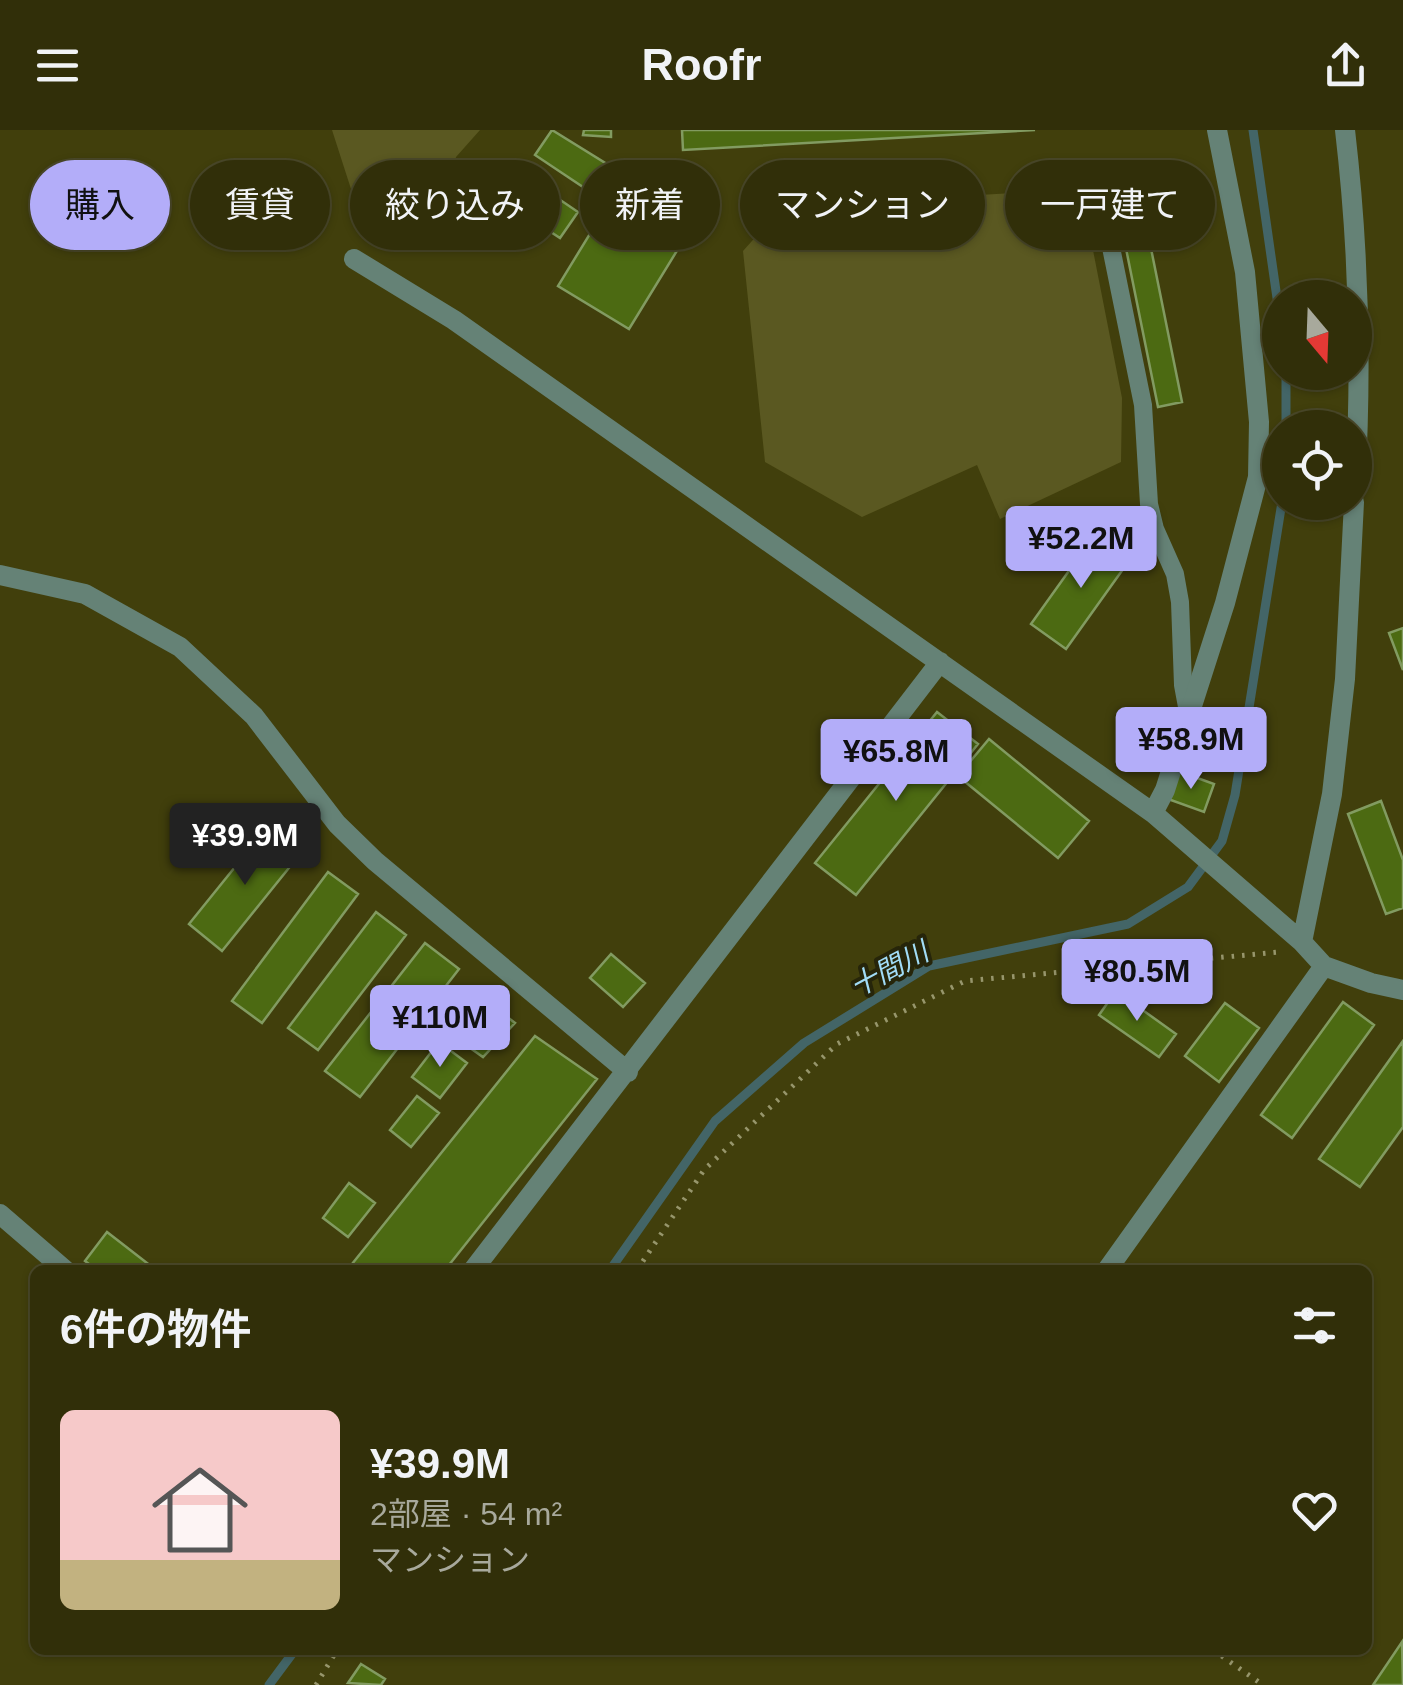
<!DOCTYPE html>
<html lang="ja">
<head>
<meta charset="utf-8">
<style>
  :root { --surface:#312f09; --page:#3d3b17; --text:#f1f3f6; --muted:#a8a99c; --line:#4c4a2a; --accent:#b3adf9 }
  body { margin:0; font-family:Arial,"Noto Sans JP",sans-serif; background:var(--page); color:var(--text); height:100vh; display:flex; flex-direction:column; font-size:38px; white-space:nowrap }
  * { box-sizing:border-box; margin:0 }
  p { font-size:32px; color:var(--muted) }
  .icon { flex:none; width:55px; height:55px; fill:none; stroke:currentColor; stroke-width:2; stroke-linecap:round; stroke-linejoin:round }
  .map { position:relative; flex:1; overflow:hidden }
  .sheet { position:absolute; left:30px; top:1135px; width:1342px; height:390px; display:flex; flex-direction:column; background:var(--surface); border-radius:15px; box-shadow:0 2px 8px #0004,0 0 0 2px var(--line) }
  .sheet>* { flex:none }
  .top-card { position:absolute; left:30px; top:30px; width:1345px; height:90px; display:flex; gap:20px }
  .needle { width:65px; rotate:161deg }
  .buttons { position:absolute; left:1262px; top:150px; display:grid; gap:20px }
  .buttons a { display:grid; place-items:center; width:110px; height:110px; border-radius:50%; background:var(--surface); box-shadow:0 2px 8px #0004,0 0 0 2px var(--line); font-size:50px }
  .price { position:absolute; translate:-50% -85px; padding:0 22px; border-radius:10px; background:var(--accent); color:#111; font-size:32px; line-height:65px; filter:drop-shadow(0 2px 5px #0008) }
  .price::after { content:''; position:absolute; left:50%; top:60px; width:30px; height:22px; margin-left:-15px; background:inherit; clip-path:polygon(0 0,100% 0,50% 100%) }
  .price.on { background:#222; color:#fff }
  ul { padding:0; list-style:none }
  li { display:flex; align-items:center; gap:30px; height:250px; padding:0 30px }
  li+li { border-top:2px solid var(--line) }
  li span { display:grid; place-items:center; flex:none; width:280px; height:200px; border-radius:15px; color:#555 }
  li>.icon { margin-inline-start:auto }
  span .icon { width:120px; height:120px; fill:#fffc; stroke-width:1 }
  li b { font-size:42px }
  h2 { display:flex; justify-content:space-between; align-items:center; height:120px; padding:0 30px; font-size:42px }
  .pill { padding:0 35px; border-radius:45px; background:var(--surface); box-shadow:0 2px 8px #0004,0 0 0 2px var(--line); font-size:35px; line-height:90px }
  .pill.on { background:var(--accent); color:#111 }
  header { display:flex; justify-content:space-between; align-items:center; height:130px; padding:0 30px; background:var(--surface); font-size:45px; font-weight:700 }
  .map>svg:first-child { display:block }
</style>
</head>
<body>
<header><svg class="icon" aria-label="menu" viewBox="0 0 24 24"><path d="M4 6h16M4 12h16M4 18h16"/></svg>Roofr<svg class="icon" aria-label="share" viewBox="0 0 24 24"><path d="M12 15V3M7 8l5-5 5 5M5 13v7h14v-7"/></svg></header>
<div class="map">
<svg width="1403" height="1555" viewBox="0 0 1403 1555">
  <rect width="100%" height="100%" fill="#413f0c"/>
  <!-- green -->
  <path fill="#5a5821" d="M332 0H480L456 27 439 111 360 87Z
    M1081 59 1122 268 1121 332 1000 389 977 335 862 387 765 332 743 121 776 84 823 74Z"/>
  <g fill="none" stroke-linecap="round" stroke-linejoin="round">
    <!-- stream -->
    <path stroke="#436567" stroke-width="9" d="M1253 0 1280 189
      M1286 298V242
      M610 1140 715 991 804 913 929 836 1128 794 1188 757 1222 711 1235 665 1282 372
      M269 1555 295 1520"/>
  </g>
  <!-- building -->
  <path fill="#4c6a12" stroke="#829b61" stroke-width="2.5" d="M552 0 610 36 592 63 535 25Z
    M584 0H611V7L583 5Z
    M682 0H1035L683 20Z
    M626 45 697 88 629 199 558 156Z
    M525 46 578 82 560 108 507 73Z
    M1140 64 1182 272 1158 277 1116 69Z
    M1096 403 1131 428 1066 519 1031 494Z
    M1403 498V540L1389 503Z
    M937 582 978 614 856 765 815 733Z
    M989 609 1089 691 1058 728 958 646Z
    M1178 641 1214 654 1204 682 1168 669Z
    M1381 671 1403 730V778L1386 784 1348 684Z
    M268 696 301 723 222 821 189 794Z
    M328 742 358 764 262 893 232 871Z
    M376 782 406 805 318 920 288 898Z
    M425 813 459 839 360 967 325 941Z
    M611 824 645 853 623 877 590 848Z
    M1116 861 1176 904 1159 927 1099 885Z
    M475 862 515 893 483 927 446 901Z
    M1343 872 1374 895 1292 1008 1261 985Z
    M1225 873 1259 898 1219 952 1185 926Z
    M535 906 597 949 445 1140 348 1139Z
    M1403 911V997L1360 1057 1319 1029Z
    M439 912 467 933 440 968 412 947Z
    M417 966 439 983 411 1017 390 1000Z
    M349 1053 375 1073 348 1107 323 1088Z
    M107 1102 156 1140H97L85 1131Z
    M1402 1512 1403 1555H1373Z
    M361 1534 385 1549 381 1555 348 1553Z"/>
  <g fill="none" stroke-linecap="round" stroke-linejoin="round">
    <!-- path -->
    <path stroke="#97966c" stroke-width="5" stroke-dasharray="2.5 8" stroke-linecap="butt" d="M637 1140 704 1040 837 914 965 851 1279 822
      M1213 1520 1263 1555
      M316 1555 337 1520"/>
    <!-- service -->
    <path stroke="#658276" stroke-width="18" d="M1101 68 1143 275 1149 374 1155 399 1175 444 1180 472 1183 555 1188 582"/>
    <!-- minor -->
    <path stroke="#658276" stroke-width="20" d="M1345 0C1359 120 1362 237 1355 358
      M354 129 454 190 1153 683 1302 812 1324 836 1371 853 1403 860
      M0 445 85 464 180 517 254 586 337 694 375 731 628 942
      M1153 683 1165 660 1225 473 1258 347 1259 292 1245 142 1217 0
      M1302 812 1332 664 1345 549 1354 372
      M0 1084 65 1140
      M473 1140 940 532
      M1107 1140 1324 836"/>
  </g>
  <g text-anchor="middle" stroke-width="8" stroke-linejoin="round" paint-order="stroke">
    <!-- water labels -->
    <g font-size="28" font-style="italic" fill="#a1dcf7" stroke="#26250a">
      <text transform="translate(889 839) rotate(-28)" y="10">十間川</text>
    </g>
  </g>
</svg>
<div class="buttons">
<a><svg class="needle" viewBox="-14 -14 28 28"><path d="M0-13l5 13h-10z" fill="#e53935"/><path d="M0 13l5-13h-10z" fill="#a8a99c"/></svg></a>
<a><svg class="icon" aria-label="locate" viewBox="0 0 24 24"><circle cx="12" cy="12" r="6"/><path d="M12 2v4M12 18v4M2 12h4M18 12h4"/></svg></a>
</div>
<b class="price" style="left:1081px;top:461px">¥52.2M</b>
<b class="price" style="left:1191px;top:662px">¥58.9M</b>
<b class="price" style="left:896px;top:674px">¥65.8M</b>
<b class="price on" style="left:245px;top:758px">¥39.9M</b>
<b class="price" style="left:1137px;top:894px">¥80.5M</b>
<b class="price" style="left:440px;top:940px">¥110M</b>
<div class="top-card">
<a class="pill on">購入</a>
<a class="pill">賃貸</a>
<a class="pill">絞り込み</a>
<a class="pill">新着</a>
<a class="pill">マンション</a>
<a class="pill">一戸建て</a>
</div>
<section class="sheet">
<h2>6件の物件<svg class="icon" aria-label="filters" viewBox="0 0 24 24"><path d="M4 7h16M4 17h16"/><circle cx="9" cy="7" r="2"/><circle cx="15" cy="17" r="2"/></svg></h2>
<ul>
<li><span style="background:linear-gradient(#f6c9c9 75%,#c2b280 0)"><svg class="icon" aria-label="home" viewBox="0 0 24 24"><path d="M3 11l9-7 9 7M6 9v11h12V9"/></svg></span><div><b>¥39.9M</b><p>2部屋 · 54 m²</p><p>マンション</p></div><svg class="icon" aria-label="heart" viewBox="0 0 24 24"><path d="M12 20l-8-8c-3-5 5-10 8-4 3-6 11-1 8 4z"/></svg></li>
</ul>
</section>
</div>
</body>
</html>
